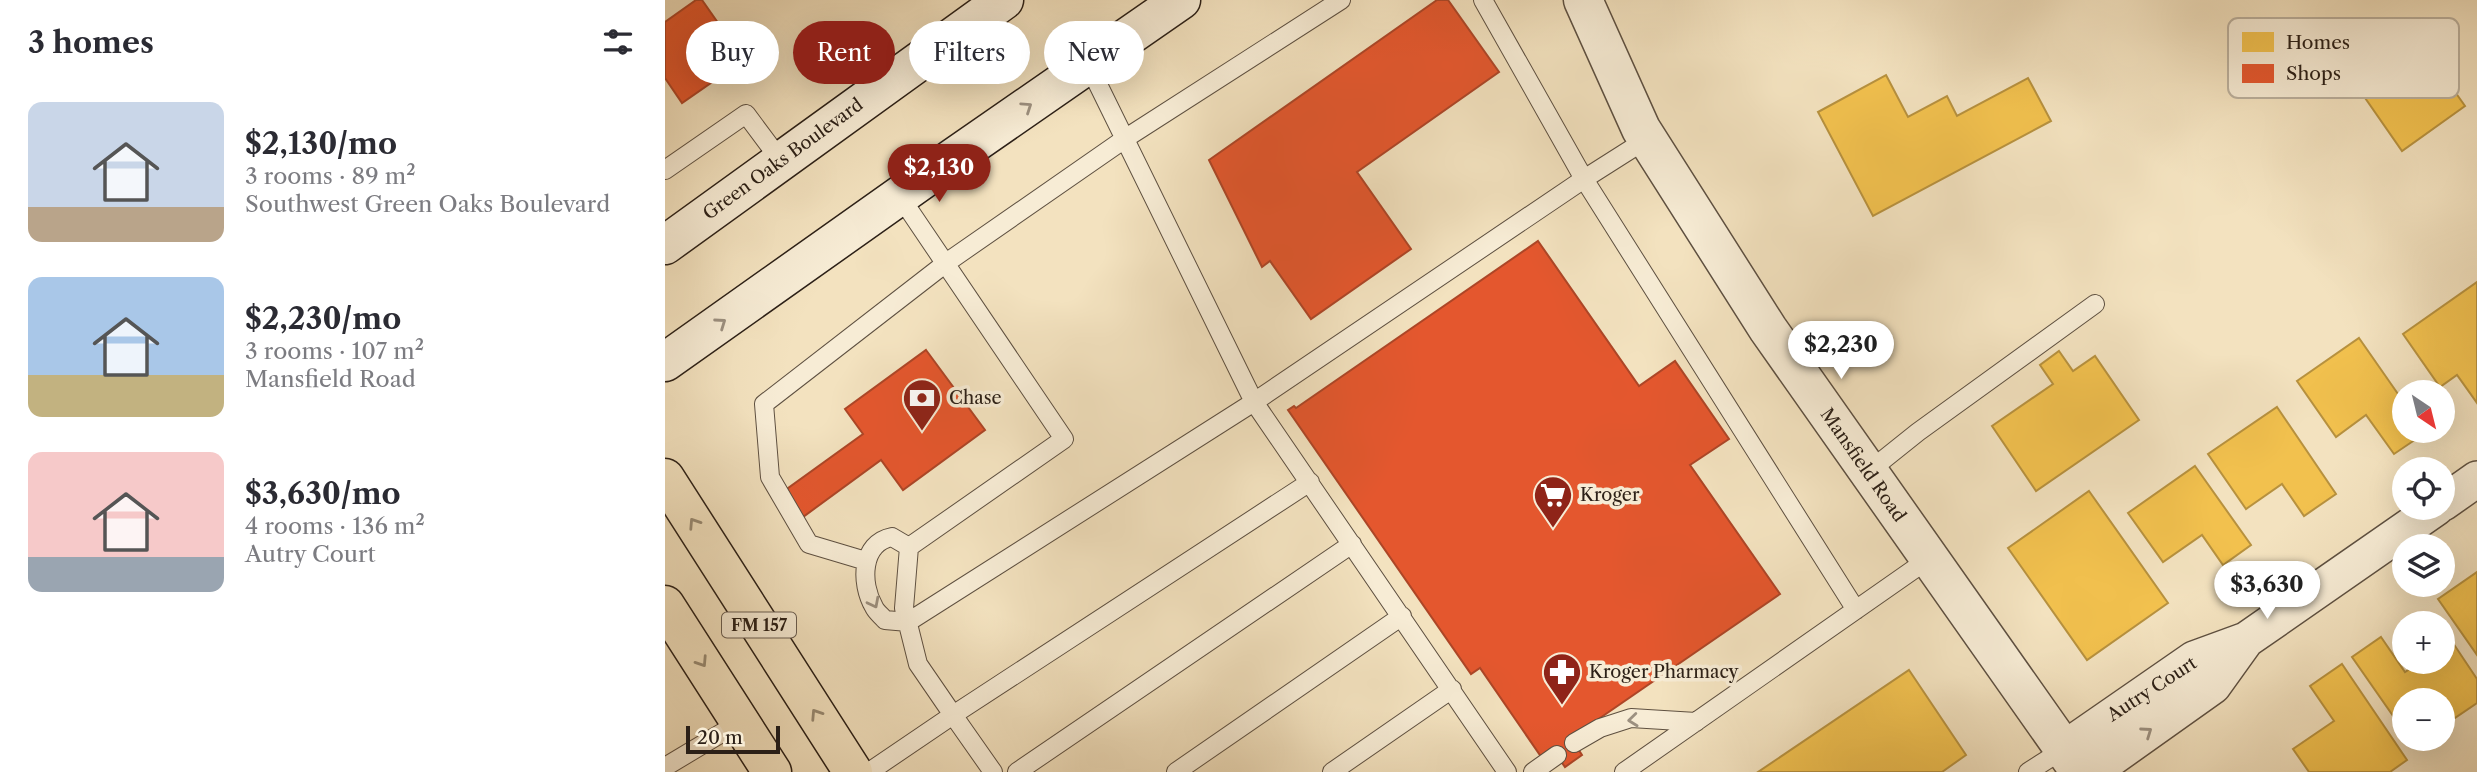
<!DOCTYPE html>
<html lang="en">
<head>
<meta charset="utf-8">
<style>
  :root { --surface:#fff; --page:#f7f7f7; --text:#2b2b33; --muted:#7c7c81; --accent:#8f2418 }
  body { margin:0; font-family:"Libre Caslon Text",serif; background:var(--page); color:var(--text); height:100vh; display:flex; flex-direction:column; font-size:26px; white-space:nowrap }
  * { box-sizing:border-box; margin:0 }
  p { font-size:23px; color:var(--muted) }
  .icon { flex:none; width:38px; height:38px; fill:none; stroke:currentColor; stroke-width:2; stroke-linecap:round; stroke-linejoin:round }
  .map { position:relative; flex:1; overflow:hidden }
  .panel { display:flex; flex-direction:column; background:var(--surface); width:665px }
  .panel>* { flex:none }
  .top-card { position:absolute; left:21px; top:21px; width:665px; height:63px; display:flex; gap:14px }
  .needle { width:46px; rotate:145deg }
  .buttons { position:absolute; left:1727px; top:380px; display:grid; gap:14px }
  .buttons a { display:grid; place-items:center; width:63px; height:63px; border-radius:50%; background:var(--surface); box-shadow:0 7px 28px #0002; font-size:35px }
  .scale { position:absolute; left:21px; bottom:18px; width:94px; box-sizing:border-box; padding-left:7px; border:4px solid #2c2017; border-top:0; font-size:19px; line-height:24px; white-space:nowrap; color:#2c2017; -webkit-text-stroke:5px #f7ecd5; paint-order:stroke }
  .price { position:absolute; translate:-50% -60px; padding:0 16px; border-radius:24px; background:#fff; color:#222; font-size:23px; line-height:46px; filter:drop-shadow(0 2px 4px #0008) }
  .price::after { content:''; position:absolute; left:50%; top:42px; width:21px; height:16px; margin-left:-10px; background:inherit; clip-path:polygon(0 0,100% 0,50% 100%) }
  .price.current { background:var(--accent); color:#fff }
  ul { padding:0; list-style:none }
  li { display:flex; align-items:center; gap:21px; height:175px; padding:0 28px }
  li span { display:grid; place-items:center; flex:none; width:196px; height:140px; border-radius:14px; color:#555 }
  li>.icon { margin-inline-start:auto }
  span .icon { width:84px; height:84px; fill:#fffc; stroke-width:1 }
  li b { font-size:30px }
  h2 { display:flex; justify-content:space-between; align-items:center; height:84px; padding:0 28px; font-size:30px }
  .pill { padding:0 24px; border-radius:32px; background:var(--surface); box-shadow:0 7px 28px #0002; font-size:24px; line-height:63px }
  .pill.current { background:var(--accent); color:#fff }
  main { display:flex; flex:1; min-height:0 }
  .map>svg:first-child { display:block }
</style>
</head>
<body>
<main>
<section class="panel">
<h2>3 homes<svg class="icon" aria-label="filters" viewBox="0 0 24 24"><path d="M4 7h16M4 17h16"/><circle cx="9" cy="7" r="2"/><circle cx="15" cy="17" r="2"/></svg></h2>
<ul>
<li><span style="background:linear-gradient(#c9d6e8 75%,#b9a48a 0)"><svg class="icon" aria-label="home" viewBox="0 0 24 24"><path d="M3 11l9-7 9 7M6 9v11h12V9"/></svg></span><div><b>$2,130/mo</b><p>3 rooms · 89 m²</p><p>Southwest Green Oaks Boulevard</p></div></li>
<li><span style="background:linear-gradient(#a9c7e8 70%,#c2b280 0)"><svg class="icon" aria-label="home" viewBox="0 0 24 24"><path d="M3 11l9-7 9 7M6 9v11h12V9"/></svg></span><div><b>$2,230/mo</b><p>3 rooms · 107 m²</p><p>Mansfield Road</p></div></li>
<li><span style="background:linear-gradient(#f6c9c9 75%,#9aa5b1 0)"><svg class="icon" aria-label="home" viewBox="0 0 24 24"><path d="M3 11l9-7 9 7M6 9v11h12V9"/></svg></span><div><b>$3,630/mo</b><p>4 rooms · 136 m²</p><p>Autry Court</p></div></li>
</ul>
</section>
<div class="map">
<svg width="1812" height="772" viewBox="0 0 1812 772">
  <rect width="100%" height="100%" fill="#f3e2bf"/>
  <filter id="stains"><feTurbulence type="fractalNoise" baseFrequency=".00286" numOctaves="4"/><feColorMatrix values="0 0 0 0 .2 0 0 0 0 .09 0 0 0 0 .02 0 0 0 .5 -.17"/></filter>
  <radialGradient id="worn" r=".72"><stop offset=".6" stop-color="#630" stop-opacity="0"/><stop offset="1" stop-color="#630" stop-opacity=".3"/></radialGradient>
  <!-- homes -->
  <path fill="#f2c14e" stroke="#b7913e" stroke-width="2" d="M1752 38 1800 106 1737 151 1689 82Z
    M1221 75 1243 117 1282 96 1292 116 1363 78 1386 121 1208 216 1153 112Z
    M1812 282V403L1792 375 1775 387 1738 334Z
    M1694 338 1740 404V430H1758L1760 433 1729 454 1701 415 1671 437 1632 381Z
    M1394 351 1408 371 1430 356 1474 420 1371 491 1327 426 1388 384 1375 365Z
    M1612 407 1671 494 1639 516 1617 484 1581 509 1543 454Z
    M1530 466 1586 545 1558 565 1537 535 1498 562 1463 513Z
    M1424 491 1503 603 1422 660 1343 548Z
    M1812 572V655L1773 599Z
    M1716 637 1740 672 1755 662H1778V645L1786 640 1812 679V703L1778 726V700H1740V733L1687 657Z
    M1677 664 1742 760 1725 772H1644L1628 749 1669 721 1645 686Z
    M1244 670 1301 755 1277 772H1093Z"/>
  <!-- shops -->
  <path fill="#e4572e" stroke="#ad4627" stroke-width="2" d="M31 0H37L79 60 17 103 0 78V22Z
    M772 0H783L834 72 692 172 746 249 646 319 605 261 597 267 544 160Z
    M873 241 974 386 1010 361 1064 439 1025 465 1115 594 906 738 917 755 900 767 888 750 877 758 815 668 806 674 623 410 629 406 631 408Z
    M261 350 320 430 238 490 216 460 138 517 119 491 198 434 180 409Z"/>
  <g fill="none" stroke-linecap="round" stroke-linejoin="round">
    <!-- service casing -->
    <g stroke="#5e5041" stroke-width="20">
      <path id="service" d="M818 0 919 179 1191 610
        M423 64 589 402 919 179 982 139
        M0 170 81 114 116 161
        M1203 472 1253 432 1430 304
        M244 547 227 537C196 543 195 583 209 607 211 612 217 616 220 620L243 622 589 402 842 772
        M201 561 144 544 105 477 99 404 281 263 461 138 676 0
        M909 743 935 728 966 718 1031 722
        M0 767 75 722
        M204 772 288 715 253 664 239 608 244 547 399 439 234 195
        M328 772 288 715 645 482
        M352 772 687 544
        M511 772 737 616
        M667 772 787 689
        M868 772 892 755
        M959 772 1265 558
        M1363 772 1399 749"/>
    </g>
    <!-- minor casing -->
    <g stroke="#5e5041" stroke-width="38">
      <path id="minor" d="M1778 503 1812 479
        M1581 640 1771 508
        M1399 749 1529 659 1581 640 1548 686 1427 772"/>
    </g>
    <!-- tertiary casing -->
    <g stroke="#5e5041" stroke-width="41">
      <path id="tertiary" d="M918 0 976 129 1103 329 1415 772"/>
    </g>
    <!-- secondary casing -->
    <g stroke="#2c2017" stroke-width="41">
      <path id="secondary" d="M0 245 339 0
        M0 362 288 158 516 0"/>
    </g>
    <!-- primary casing -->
    <g stroke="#2c2017" stroke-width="41">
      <path id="primary" d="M0 478 188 772
        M0 605 107 772"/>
    </g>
    <!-- service -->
    <use href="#service" stroke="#f7ecd5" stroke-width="18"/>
    <!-- minor -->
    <use href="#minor" stroke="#f7ecd5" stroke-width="35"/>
    <!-- tertiary -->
    <use href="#tertiary" stroke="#f7ecd5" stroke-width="38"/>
    <!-- secondary -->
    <use href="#secondary" stroke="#f7ecd5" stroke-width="38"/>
    <!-- primary -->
    <use href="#primary" stroke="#f3e2bf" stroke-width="38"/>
  </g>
  <!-- one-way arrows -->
  <defs><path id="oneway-chevron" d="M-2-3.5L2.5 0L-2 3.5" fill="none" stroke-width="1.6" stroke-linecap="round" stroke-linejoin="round" transform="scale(1.75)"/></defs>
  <g stroke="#9c9080">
    <use href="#oneway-chevron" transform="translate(362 107) rotate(-34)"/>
    <use href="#oneway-chevron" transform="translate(56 323) rotate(-35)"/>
    <use href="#oneway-chevron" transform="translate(209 603) rotate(63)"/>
    <use href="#oneway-chevron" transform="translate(968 720) rotate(174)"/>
    <use href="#oneway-chevron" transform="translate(1482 732) rotate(-35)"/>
  </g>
  <g stroke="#998b73">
    <use href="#oneway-chevron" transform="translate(29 523) rotate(-123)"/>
    <use href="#oneway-chevron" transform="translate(37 662) rotate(57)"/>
    <use href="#oneway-chevron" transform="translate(151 714) rotate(-123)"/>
  </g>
  <!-- icons -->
  <defs>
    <g id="bank-pin" transform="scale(2.0125)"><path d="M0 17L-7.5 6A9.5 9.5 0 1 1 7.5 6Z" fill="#8f2418" stroke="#f7ecd5"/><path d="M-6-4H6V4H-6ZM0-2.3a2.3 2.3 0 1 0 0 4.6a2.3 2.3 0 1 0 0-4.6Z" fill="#fff"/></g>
    <g id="supermarket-pin" transform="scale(2.0125)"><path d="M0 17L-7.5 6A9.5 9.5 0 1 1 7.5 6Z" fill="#8f2418" stroke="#f7ecd5"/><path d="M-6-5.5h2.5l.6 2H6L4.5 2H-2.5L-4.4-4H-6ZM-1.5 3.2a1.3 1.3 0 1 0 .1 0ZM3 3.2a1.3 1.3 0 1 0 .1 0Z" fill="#fff"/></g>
    <g id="pharmacy-pin" transform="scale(2.0125)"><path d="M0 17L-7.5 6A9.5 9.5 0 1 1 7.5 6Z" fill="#8f2418" stroke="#f7ecd5"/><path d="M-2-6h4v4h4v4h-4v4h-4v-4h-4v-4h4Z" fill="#fff"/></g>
  </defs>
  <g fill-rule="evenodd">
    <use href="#bank-pin" x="257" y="398"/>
    <use href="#supermarket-pin" x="888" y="495"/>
    <use href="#pharmacy-pin" x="897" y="672"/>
  </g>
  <g text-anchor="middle" stroke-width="7" stroke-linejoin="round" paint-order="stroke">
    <!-- shield labels -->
    <rect fill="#f7ecd5" stroke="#695d50" stroke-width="2" x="57" y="612.5" width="74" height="25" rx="5"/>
    <g font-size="16" font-weight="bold" fill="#2c2017">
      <text x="94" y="631">FM 157</text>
    </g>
    <!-- street labels -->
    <g font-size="18" fill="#2c2017" stroke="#f7ecd5">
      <text transform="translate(118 159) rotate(-36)" y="6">Green Oaks Boulevard</text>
      <text transform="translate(1198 465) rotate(55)" y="6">Mansfield Road</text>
      <text transform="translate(1487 689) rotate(-33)" y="6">Autry Court</text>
    </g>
    <!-- poi labels -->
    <g font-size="18" fill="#2c2017" stroke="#f7ecd5" text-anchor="start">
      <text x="284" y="404">Chase</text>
      <text x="915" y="501">Kroger</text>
      <text x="924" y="678">Kroger Pharmacy</text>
    </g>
  </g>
  <!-- legend -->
  <rect x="1563" y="18" width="231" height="80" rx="10" fill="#f7ecd5" stroke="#baaf9c" stroke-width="2"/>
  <rect x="1577" y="32" width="32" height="20" fill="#f2c14e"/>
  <rect x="1577" y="64" width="32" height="19" fill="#e4572e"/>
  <g font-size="19" fill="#2c2017">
    <text x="1621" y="49">Homes</text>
    <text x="1621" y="80">Shops</text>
  </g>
  <rect width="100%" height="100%" filter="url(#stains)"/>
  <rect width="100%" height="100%" fill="url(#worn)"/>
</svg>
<div class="buttons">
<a><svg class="needle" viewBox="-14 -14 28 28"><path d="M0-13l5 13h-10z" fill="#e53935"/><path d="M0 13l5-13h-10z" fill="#7c7c81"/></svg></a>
<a><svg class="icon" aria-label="locate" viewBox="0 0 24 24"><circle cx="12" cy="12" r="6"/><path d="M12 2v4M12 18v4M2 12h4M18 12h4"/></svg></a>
<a><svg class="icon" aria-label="layers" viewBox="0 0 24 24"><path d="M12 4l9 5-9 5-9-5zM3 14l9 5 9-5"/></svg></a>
<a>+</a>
<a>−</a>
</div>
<div class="scale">20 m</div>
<b class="price current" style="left:274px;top:204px">$2,130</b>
<b class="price" style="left:1176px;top:381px">$2,230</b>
<b class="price" style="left:1602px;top:621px">$3,630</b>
<div class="top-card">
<a class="pill">Buy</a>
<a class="pill current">Rent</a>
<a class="pill">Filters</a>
<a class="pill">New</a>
</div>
</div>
</main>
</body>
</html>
